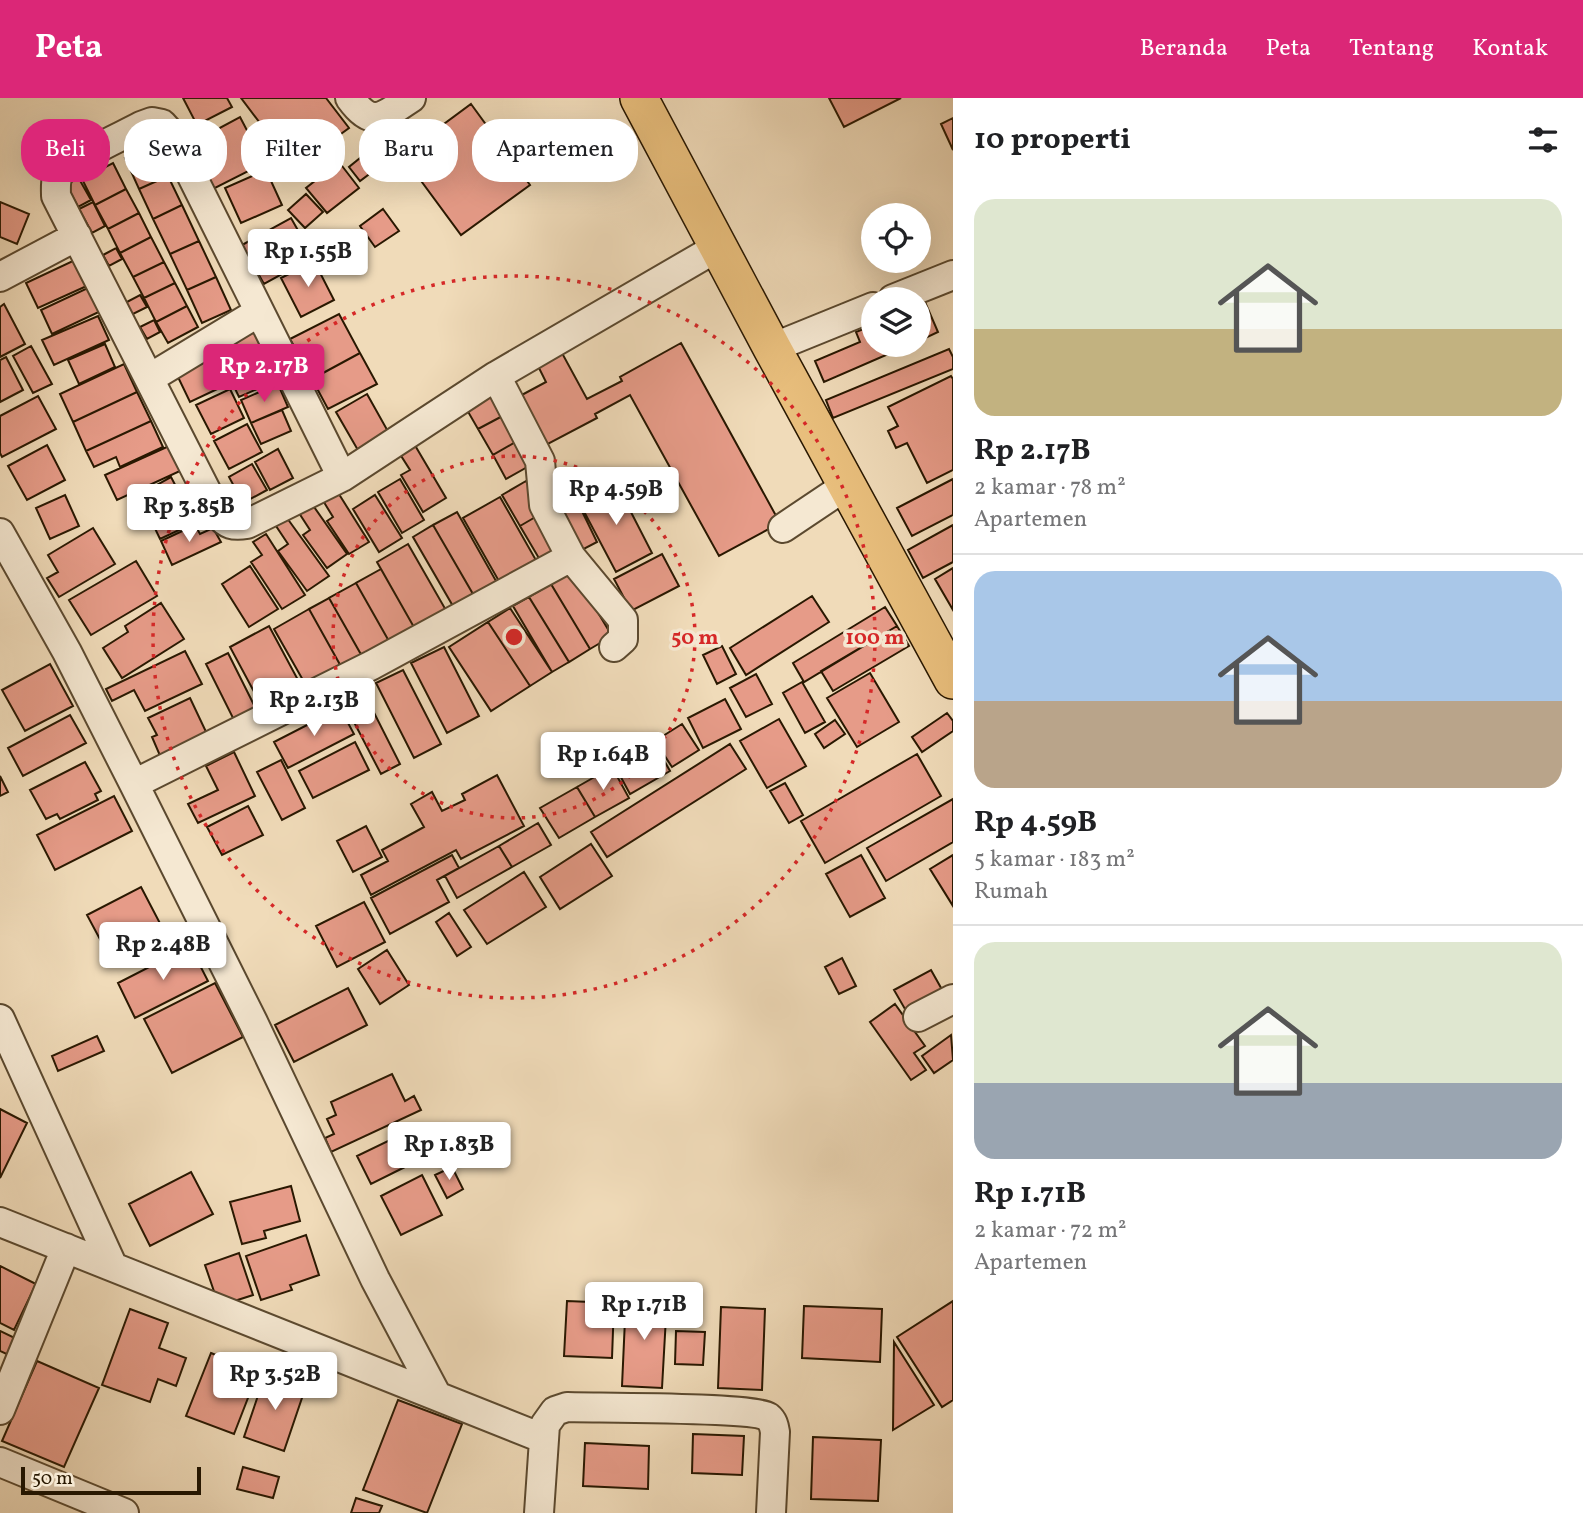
<!DOCTYPE html>
<html lang="id">
<head>
<meta charset="utf-8">
<style>
  :root { --surface:#fff; --page:#f6f6f6; --text:#202124; --muted:#757577; --line:#e0e0e0; --accent:#db2777 }
  body { margin:0; font-family:Vollkorn,serif; background:var(--page); color:var(--text); height:100vh; display:flex; flex-direction:column; font-size:26px; white-space:nowrap }
  * { box-sizing:border-box; margin:0 }
  p { font-size:23px; color:var(--muted) }
  .icon { flex:none; width:38px; height:38px; fill:none; stroke:currentColor; stroke-width:2; stroke-linecap:round; stroke-linejoin:round }
  .map { position:relative; flex:1; overflow:hidden }
  .sheet { display:flex; flex-direction:column; background:var(--surface); width:630px }
  .sheet>* { flex:none }
  .banner { position:absolute; left:21px; top:21px; width:665px; height:63px; display:flex; gap:14px }
  .fabs { position:absolute; left:861px; top:105px; display:grid; gap:14px }
  .fabs a { display:grid; place-items:center; width:70px; height:70px; border-radius:50%; background:var(--surface); box-shadow:0 7px 28px #0002; font-size:35px }
  .scale { position:absolute; left:21px; bottom:18px; width:180px; box-sizing:border-box; padding-left:7px; border:4px solid #291801; border-top:0; font-size:19px; line-height:24px; white-space:nowrap; color:#291801; -webkit-text-stroke:5px #f5e8d2; paint-order:stroke }
  .price { position:absolute; translate:-50% -60px; padding:0 16px; border-radius:7px; background:#fff; color:#222; font-size:23px; line-height:46px; filter:drop-shadow(0 2px 4px #0008) }
  .price::after { content:''; position:absolute; left:50%; top:42px; width:21px; height:16px; margin-left:-10px; background:inherit; clip-path:polygon(0 0,100% 0,50% 100%) }
  .price.active { background:var(--accent); color:#fff }
  ul { padding:0; list-style:none }
  li { display:grid; align-content:center; gap:14px; height:371px; padding:0 21px }
  li+li { border-top:2px solid var(--line) }
  li span { display:grid; place-items:center; height:217px; border-radius:21px; color:#555 }
  li>.icon { margin-inline-start:auto }
  span .icon { width:126px; height:126px; fill:#fffc; stroke-width:1 }
  li b { font-size:30px }
  h2 { display:flex; justify-content:space-between; align-items:center; height:84px; padding:0 21px; font-size:30px }
  .chip { padding:0 24px; border-radius:28px; background:var(--surface); box-shadow:0 7px 28px #0002; font-size:24px; line-height:63px }
  .chip.active { background:var(--accent); color:#fff }
  header { display:flex; align-items:center; gap:42px; box-sizing:border-box; height:98px; padding:0 35px; background:var(--accent); color:#fff }
  header strong { font-size:33px }
  nav { display:flex; gap:38px; margin-inline-start:auto; font-size:24px }
  main { display:flex; flex:1; min-height:0 }
  .map>svg:first-child { display:block }
</style>
</head>
<body>
<header>
<strong>Peta</strong>
<nav><a>Beranda</a><a>Peta</a><a>Tentang</a><a>Kontak</a></nav>
</header>
<main>
<div class="map">
<svg width="953" height="1415" viewBox="0 0 953 1415">
  <rect width="100%" height="100%" fill="#f0dbb9"/>
  <filter id="stains"><feTurbulence type="fractalNoise" baseFrequency=".00286" numOctaves="4"/><feColorMatrix values="0 0 0 0 .2 0 0 0 0 .09 0 0 0 0 .02 0 0 0 .5 -.17"/></filter>
  <radialGradient id="worn" r=".72"><stop offset=".6" stop-color="#630" stop-opacity="0"/><stop offset="1" stop-color="#630" stop-opacity=".3"/></radialGradient>
  <!-- building -->
  <path fill="#e69b88" stroke="#291801" stroke-width="2" d="M183 0H227L232 9 197 27Z
    M241 0H326L349 30 294 70Z
    M829 0H901L844 29Z
    M471 6 530 87 461 137 402 57Z
    M240 19 264 65 213 91 205 77 217 71 201 40Z
    M953 20V52L941 26Z
    M153 46 168 78 139 91 125 60Z
    M365 56 376 71 360 83 349 69Z
    M339 64 359 90 327 115 306 90Z
    M113 65 126 91 95 107 82 81Z
    M266 72 282 107 241 125 225 90Z
    M168 78 182 107 153 121 139 91Z
    M78 79 91 102 78 109 66 86Z
    M126 91 139 115 108 131 95 107Z
    M306 96 323 114 305 130 288 112Z
    M0 104 29 116 17 146 0 139Z
    M93 104 105 128 92 135 79 111Z
    M182 107 199 143 170 156 153 121Z
    M383 111 399 133 375 149 360 128Z
    M139 115 151 139 120 155 108 131Z
    M291 120 313 159 264 186 242 147Z
    M151 139 164 164 133 179 120 155Z
    M199 143 216 179 187 192 170 156Z
    M116 150 122 161 109 168 103 157Z
    M77 161 89 187 38 210 26 185Z
    M314 163 334 202 301 219 281 180Z
    M164 164 175 185 144 200 133 179Z
    M216 179 231 212 202 225 187 192Z
    M175 185 187 208 156 224 144 200Z
    M92 188 103 212 52 236 41 212Z
    M140 197 147 209 131 217 125 205Z
    M925 204 938 234 919 243V207Z
    M4 206 25 246 0 259V209Z
    M187 208 198 229 168 245 156 224Z
    M339 216 360 255 312 281 290 241Z
    M98 218 109 242 54 267 42 242Z
    M154 222 160 234 147 241 140 229Z
    M873 227V247H909L824 284 815 263 860 244 856 234Z
    M259 232 271 256 228 276 217 252Z
    M681 245 780 425 719 458 630 297 595 316 597 320 544 348 518 299 546 284 538 268 562 255 587 301 622 283 620 279Z
    M105 246 115 269 79 286 68 262Z
    M31 248 52 286 33 295 13 258Z
    M949 251 953 259V271L833 320 826 302Z
    M360 255 377 286 328 311 312 281Z
    M271 256 282 280 239 299 228 276Z
    M6 259 23 292 0 304V262Z
    M215 259 228 286 190 304 177 277Z
    M124 266 137 294 73 324 60 296Z
    M951 278 953 281V372L927 385 907 345 896 350 888 333 898 328 888 309Z
    M278 286 288 309 251 325 241 302Z
    M495 288 510 314 478 331 463 305Z
    M230 291 244 320 211 336 196 307Z
    M137 294 151 323 86 353 73 324Z
    M367 296 390 337 359 354 336 314Z
    M38 298 56 331 2 359 0 355V318Z
    M282 312 291 333 261 346 251 325Z
    M510 314 524 339 493 357 478 331Z
    M151 323 163 349 120 369 116 359 94 369 86 353Z
    M247 326 262 354 229 371 214 343Z
    M524 339 538 363 506 381 493 357Z
    M413 344 446 400 423 414 401 377 410 372 398 353Z
    M47 347 65 382 27 402 8 368Z
    M169 348 180 373 117 402 105 377Z
    M278 351 293 380 270 392 255 364Z
    M252 366 267 392 243 405 229 379Z
    M610 371 616 383 577 403 597 444 578 454 551 400Z
    M171 379 182 400 145 420 133 400Z
    M400 381 424 422 402 435 378 394Z
    M953 381V417L912 438 897 410Z
    M526 383 544 414 520 428 502 397Z
    M616 385 652 455 616 474 579 404Z
    M337 393 369 444 349 456 327 423 333 419 322 401Z
    M65 397 79 428 50 441 36 410Z
    M375 397 402 440 379 454 353 411Z
    M500 399 537 464 500 485 463 420Z
    M200 404 207 419 160 441 150 420 181 405 184 412Z
    M312 406 347 456 327 470 303 437 310 432 299 415Z
    M457 414 500 490 477 503 433 427Z
    M544 414 564 448 540 462 520 428Z
    M287 420 329 478 307 493 278 453 288 446 276 428Z
    M195 427 200 436 213 430 221 444 172 467 161 443Z
    M433 427 477 503 457 515 413 439Z
    M953 427V464L923 480 908 452Z
    M93 430 115 466 59 499 47 480 58 474 48 457Z
    M266 436 305 497 282 511 251 464 262 457 253 444Z
    M408 446 447 514 415 531 377 464Z
    M662 456 679 488 631 513 614 481Z
    M136 463 157 498 91 537 69 502Z
    M250 468 278 511 249 529 222 486Z
    M953 470V512L935 481Z
    M381 471 415 531 390 545 356 485Z
    M573 473 612 538 590 551 551 486Z
    M356 485 390 545 363 560 329 500Z
    M551 486 590 551 569 564 529 499Z
    M812 498 829 524 746 577 730 550Z
    M529 499 569 564 552 574 513 508Z
    M329 500 363 560 343 572 309 511Z
    M161 505 184 541 122 580 103 550 128 534 125 528Z
    M885 509 897 528 804 584 793 565Z
    M510 510 552 574 530 588 488 524Z
    M309 511 343 572 308 591 274 531Z
    M488 524 530 588 491 613 449 549Z
    M269 528 305 595 266 616 230 549Z
    M897 528 909 548 833 593 821 573Z
    M722 548 736 576 717 586 703 557Z
    M444 549 479 618 447 635 411 565Z
    M185 553 202 586 145 613 134 592 112 603 106 591Z
    M228 555 258 615 236 626 206 566Z
    M50 566 73 608 25 633 2 592Z
    M403 572 441 646 414 660 376 585Z
    M870 575 899 624 857 649 827 600Z
    M756 576 772 606 746 619 730 590Z
    M802 584 825 624 805 635 783 595Z
    M363 593 400 666 381 676 343 603Z
    M190 600 208 638 161 660 152 639 157 637 148 620Z
    M725 601 741 631 703 650 688 620Z
    M340 610 354 636 288 670 274 644Z
    M947 615 953 623V633L922 654 912 639Z
    M70 617 86 645 23 678 8 650Z
    M779 621 806 668 767 690 740 643Z
    M835 622 845 636 824 650 815 636Z
    M682 626 699 652 672 669 655 643Z
    M355 644 369 672 313 700 299 673Z
    M730 646 746 671 607 759 591 734Z
    M657 650 670 673 630 696 617 672Z
    M234 654 255 698 198 725 188 706 218 692 206 668Z
    M917 656 941 698 825 765 801 723Z
    M281 662 305 710 282 722 257 674Z
    M85 664 101 693 95 696 98 702 60 721 57 716 46 721 30 692Z
    M612 669 629 700 595 719 577 689Z
    M497 677 524 728 461 761 456 752 371 797 361 777 388 763 382 752 424 729 411 706 432 694 442 713 465 702 462 696Z
    M0 678 8 694 0 698Z
    M785 685 803 717 789 725 770 693Z
    M577 689 595 719 559 740 540 710Z
    M114 698 132 733 55 772 37 737Z
    M953 701V744L886 783 867 750Z
    M248 708 263 737 222 757 207 729Z
    M538 725 551 747 512 769 499 748Z
    M366 728 382 759 353 774 337 743Z
    M591 746 612 778 560 811 540 779Z
    M499 748 512 769 457 800 445 778Z
    M452 757 459 770 437 782 449 804 390 836 371 800Z
    M861 757 885 800 850 819 826 776Z
    M953 757V808L930 771Z
    M524 774 546 809 487 846 464 812Z
    M141 789 164 833 110 860 87 817Z
    M364 804 385 844 337 869 316 828Z
    M449 815 471 849 457 858 436 824Z
    M190 848 208 883 135 920 118 885Z
    M387 852 409 887 380 906 358 871Z
    M842 860 856 888 839 896 825 869Z
    M931 872 945 897 909 918 894 892Z
    M215 885 243 939 172 975 144 921Z
    M348 890 367 927 294 964 275 927Z
    M895 906 925 948 914 955 926 972 911 982 870 924Z
    M951 937 953 962 934 975 922 958Z
    M97 938 104 953 58 973 52 958Z
    M392 976 405 1003 414 998 421 1012 331 1054 325 1040 334 1036 327 1021 336 1017 331 1004Z
    M0 1011 27 1025 0 1080Z
    M390 1042 405 1069 371 1086 357 1058Z
    M452 1069 463 1091 447 1100 435 1077Z
    M191 1074 213 1116 150 1148 129 1106Z
    M422 1077 442 1117 401 1137 381 1098Z
    M291 1088 300 1123 264 1133 266 1140 242 1146 230 1104Z
    M306 1137 319 1177 290 1187 292 1192 261 1202 246 1158Z
    M239 1155 253 1197 219 1208 205 1167Z
    M0 1168 36 1186 14 1232 0 1225Z
    M626 1199 667 1201 662 1290 622 1288Z
    M567 1203 614 1205 612 1260 564 1258Z
    M953 1203V1302L942 1309 897 1239Z
    M804 1208 882 1211 880 1264 802 1260Z
    M721 1209 765 1211 762 1292 718 1290Z
    M130 1211 168 1225 159 1250 186 1260 176 1288 158 1281 150 1304 102 1287Z
    M0 1233 23 1244 15 1260 0 1253Z
    M676 1233 705 1234 703 1267 675 1266Z
    M894 1244 934 1307 893 1332Z
    M211 1255 258 1274 234 1336 186 1318Z
    M37 1263 99 1290 64 1369 2 1343Z
    M266 1274 306 1288 284 1353 244 1339Z
    M398 1302 462 1326 427 1415 363 1392Z
    M693 1336 744 1338 742 1377 692 1375Z
    M813 1339 881 1342 878 1403 811 1401Z
    M585 1345 649 1348 648 1391 583 1388Z
    M243 1369 279 1379 273 1400 237 1391Z
    M356 1400 382 1408 379 1415H351Z"/>
  <g fill="none" stroke-linecap="round" stroke-linejoin="round">
    <!-- minor casing -->
    <g stroke="#5b492f" stroke-width="32">
      <path id="minor" d="M350 0C373 32 383 18 411 0
        M0 179 77 138
        M893 201 953 177
        M772 250 873 209
        M496 278 540 363 544 407 571 459 623 522V541L614 549
        M150 280 259 214
        M342 379 171 36 162 26 152 24 141 28C123 38 70 61 59 76 55 82 56 91 56 98L218 416C227 427 233 428 247 426L342 379 496 278 718 149
        M783 430 847 387
        M0 435 67 554 134 686 253 924 375 1181 437 1298
        M134 686 372 567 571 459
        M918 919 953 901
        M0 921 113 1169
        M0 1124 542 1340
        M0 1312 66 1150
        M0 1364 124 1415
        M539 1415 545 1327 555 1313 567 1309C596 1310 753 1309 768 1319 773 1323 774 1328 775 1334L771 1415"/>
    </g>
    <!-- major casing -->
    <g stroke="#291801" stroke-width="40">
      <path id="major" d="M639 0 772 250 953 582"/>
    </g>
    <!-- minor -->
    <use href="#minor" stroke="#f5e8d2" stroke-width="28"/>
    <!-- major -->
    <use href="#major" stroke="#e8be7c" stroke-width="37"/>
  </g>
  <!-- distance rings -->
  <g fill="none" stroke="#d62828" stroke-width="3.5" stroke-dasharray="3.5 7">
    <circle cx="514" cy="539" r="181"/>
    <circle cx="514" cy="539" r="361"/>
  </g>
  <circle cx="514" cy="539" r="10" fill="#d62828" stroke="#f5e8d2" stroke-width="3.5"/>
  <g font-size="21" text-anchor="middle" font-weight="bold" fill="#d62828" stroke="#f5e8d2" stroke-width="7" stroke-linejoin="round" paint-order="stroke">
    <text x="695" y="546">50 m</text>
    <text x="875" y="546">100 m</text>
  </g>
  <rect width="100%" height="100%" filter="url(#stains)"/>
  <rect width="100%" height="100%" fill="url(#worn)"/>
</svg>
<div class="fabs">
<a><svg class="icon" aria-label="locate" viewBox="0 0 24 24"><circle cx="12" cy="12" r="6"/><path d="M12 2v4M12 18v4M2 12h4M18 12h4"/></svg></a>
<a><svg class="icon" aria-label="layers" viewBox="0 0 24 24"><path d="M12 4l9 5-9 5-9-5zM3 14l9 5 9-5"/></svg></a>
</div>
<div class="scale">50 m</div>
<b class="price" style="left:308px;top:191px">Rp 1.55B</b>
<b class="price active" style="left:264px;top:306px">Rp 2.17B</b>
<b class="price" style="left:616px;top:429px">Rp 4.59B</b>
<b class="price" style="left:189px;top:446px">Rp 3.85B</b>
<b class="price" style="left:314px;top:640px">Rp 2.13B</b>
<b class="price" style="left:603px;top:694px">Rp 1.64B</b>
<b class="price" style="left:163px;top:884px">Rp 2.48B</b>
<b class="price" style="left:449px;top:1084px">Rp 1.83B</b>
<b class="price" style="left:644px;top:1244px">Rp 1.71B</b>
<b class="price" style="left:275px;top:1314px">Rp 3.52B</b>
<div class="banner">
<a class="chip active">Beli</a>
<a class="chip">Sewa</a>
<a class="chip">Filter</a>
<a class="chip">Baru</a>
<a class="chip">Apartemen</a>
</div>
</div>
<section class="sheet">
<h2>10 properti<svg class="icon" aria-label="filters" viewBox="0 0 24 24"><path d="M4 7h16M4 17h16"/><circle cx="9" cy="7" r="2"/><circle cx="15" cy="17" r="2"/></svg></h2>
<ul>
<li><span style="background:linear-gradient(#dfe7d0 60%,#c2b280 0)"><svg class="icon" aria-label="home" viewBox="0 0 24 24"><path d="M3 11l9-7 9 7M6 9v11h12V9"/></svg></span><div><b>Rp 2.17B</b><p>2 kamar · 78 m²</p><p>Apartemen</p></div></li>
<li><span style="background:linear-gradient(#a9c7e8 60%,#b9a48a 0)"><svg class="icon" aria-label="home" viewBox="0 0 24 24"><path d="M3 11l9-7 9 7M6 9v11h12V9"/></svg></span><div><b>Rp 4.59B</b><p>5 kamar · 183 m²</p><p>Rumah</p></div></li>
<li><span style="background:linear-gradient(#dfe7d0 65%,#9aa5b1 0)"><svg class="icon" aria-label="home" viewBox="0 0 24 24"><path d="M3 11l9-7 9 7M6 9v11h12V9"/></svg></span><div><b>Rp 1.71B</b><p>2 kamar · 72 m²</p><p>Apartemen</p></div></li>
</ul>
</section>
</main>
</body>
</html>
